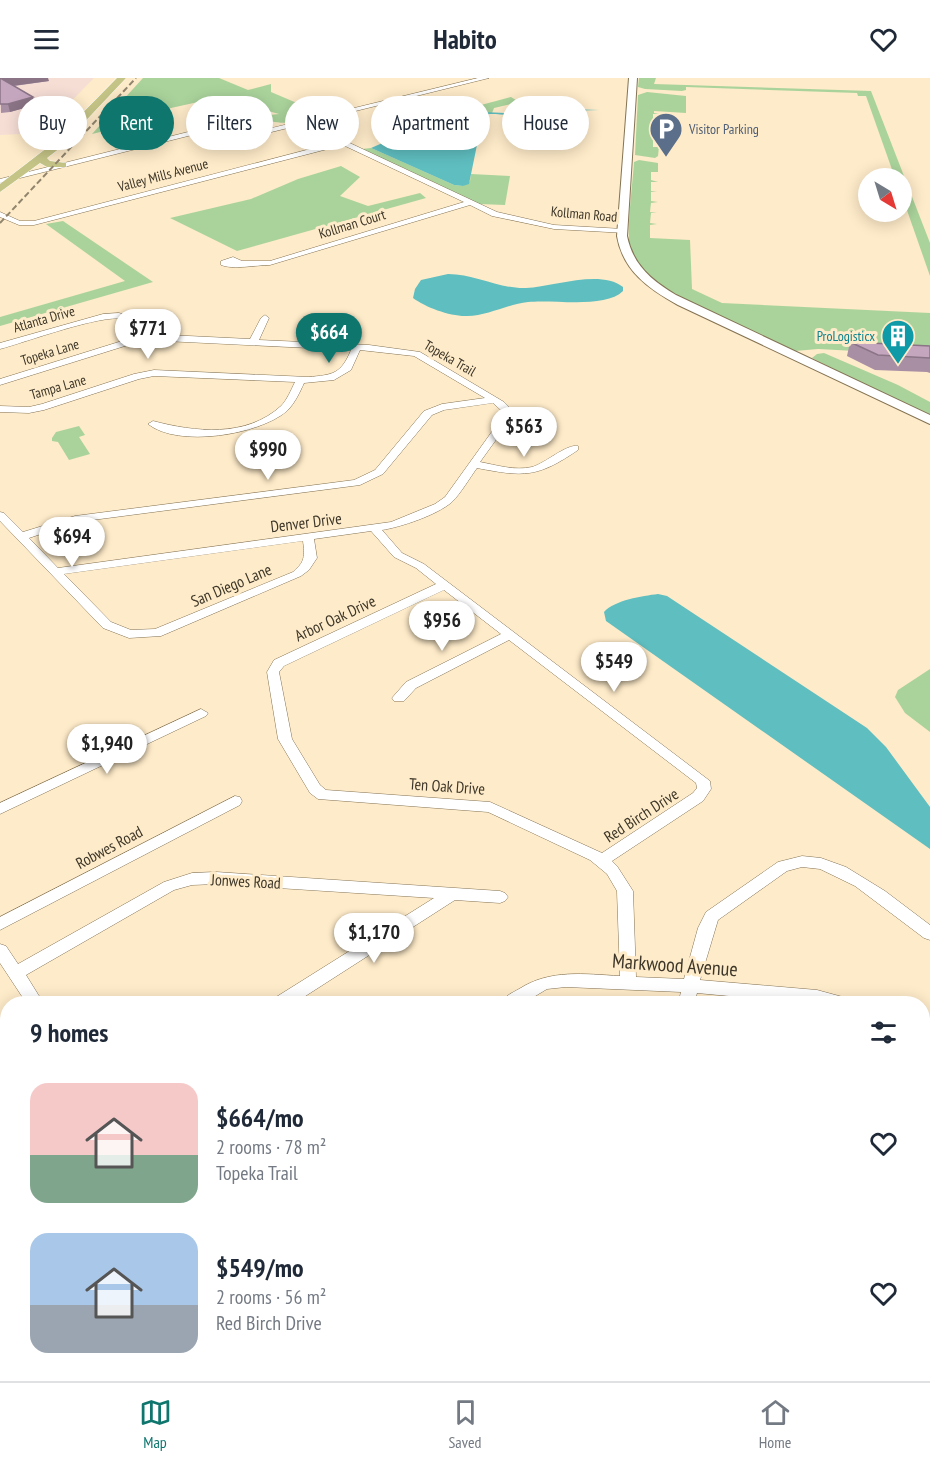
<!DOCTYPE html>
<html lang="en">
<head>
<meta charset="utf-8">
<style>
  :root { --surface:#fff; --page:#f6f6f7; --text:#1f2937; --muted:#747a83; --line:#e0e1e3; --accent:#0f766e }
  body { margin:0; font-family:"PT Sans Narrow",sans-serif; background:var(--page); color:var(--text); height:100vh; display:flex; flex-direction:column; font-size:22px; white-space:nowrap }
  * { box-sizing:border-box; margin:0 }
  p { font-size:20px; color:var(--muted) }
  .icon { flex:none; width:33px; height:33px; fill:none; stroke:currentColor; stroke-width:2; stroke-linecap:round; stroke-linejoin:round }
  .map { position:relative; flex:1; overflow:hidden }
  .drawer { position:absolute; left:0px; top:918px; width:930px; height:386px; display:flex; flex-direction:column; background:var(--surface); border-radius:24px 24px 0 0; box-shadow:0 3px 15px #0003 }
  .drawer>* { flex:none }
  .guide { position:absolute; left:18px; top:18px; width:600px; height:54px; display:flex; gap:12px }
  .needle { width:39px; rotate:142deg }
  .tools { position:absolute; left:858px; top:90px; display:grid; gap:12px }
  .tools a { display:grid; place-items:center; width:54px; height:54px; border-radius:50%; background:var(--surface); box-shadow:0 3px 15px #0003; font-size:30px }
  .price { position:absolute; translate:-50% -51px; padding:0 14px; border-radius:21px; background:#fff; color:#222; font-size:20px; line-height:39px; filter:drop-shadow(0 2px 3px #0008) }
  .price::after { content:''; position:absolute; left:50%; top:36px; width:18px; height:14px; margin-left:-9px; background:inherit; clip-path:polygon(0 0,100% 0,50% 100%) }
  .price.selected { background:var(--accent); color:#fff }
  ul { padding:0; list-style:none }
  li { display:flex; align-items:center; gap:18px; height:150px; padding:0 30px }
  li span { display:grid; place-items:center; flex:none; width:168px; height:120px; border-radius:18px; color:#555 }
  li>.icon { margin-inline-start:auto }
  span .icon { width:72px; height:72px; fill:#fffc; stroke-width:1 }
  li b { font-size:26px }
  h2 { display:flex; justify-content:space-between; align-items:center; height:72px; padding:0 30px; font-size:26px }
  .pill { padding:0 21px; border-radius:27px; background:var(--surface); box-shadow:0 3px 15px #0003; font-size:21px; line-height:54px }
  .pill.selected { background:var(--accent); color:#fff }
  header { display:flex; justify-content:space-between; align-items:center; height:78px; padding:0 30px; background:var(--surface); font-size:27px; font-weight:700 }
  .tabs { display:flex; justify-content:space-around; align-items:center; height:84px; border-top:2px solid var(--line); background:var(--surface); font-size:16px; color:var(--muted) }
  .tabs a { display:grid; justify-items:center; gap:3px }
  .tabs .selected { color:var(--accent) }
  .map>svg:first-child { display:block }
</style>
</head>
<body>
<header><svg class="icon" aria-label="menu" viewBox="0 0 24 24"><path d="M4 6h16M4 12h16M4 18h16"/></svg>Habito<svg class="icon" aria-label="heart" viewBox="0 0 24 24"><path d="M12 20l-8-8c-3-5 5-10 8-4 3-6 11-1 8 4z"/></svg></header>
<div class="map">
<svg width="930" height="1303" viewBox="0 0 930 1303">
  <rect width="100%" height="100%" fill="#feebc9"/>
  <!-- education -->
  <path fill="#f6ded5" d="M0 0H94L40 55 0 57Z"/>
  <!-- green -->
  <path fill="#aad39b" d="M143 0H219L248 12 271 6V14L325 37C304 42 279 51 260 38L279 36 254 29 222 35 198 24 135 38 156 45 133 51 125 48 92 56Z
    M639 0H656L654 6 871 13 930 165V198L902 118V100H895L866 18H858L857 15 686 9V12L682 13 645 11 638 9Z
    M647 14 686 18V35L654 33V35L659 36H653V43L659 44H653V51L659 52 653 53V60L659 61H653V69H659L658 78 655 80 635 77 638 17Z
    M511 19 519 24 494 30 492 35H458V44L452 47 407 58 434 49 421 43Z
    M371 70 454 107 463 108 470 103 471 96 510 98 505 127 479 126 362 71Z
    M639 82 658 85V94H651V102L658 104H651V113L657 114H651V123L658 124 651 125 650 134 657 135H651L650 145 657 146 650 147V160L690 162 692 211 722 225 930 235V277L818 271 795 273C754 254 643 214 630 171 626 156 633 102 634 84Z
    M341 88 360 99 340 118 368 128 420 115 426 120 237 173 170 140 251 121 298 101Z
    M63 143 153 204 0 248V239L125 203 46 146Z
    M824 275 898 307 930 324V339L812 280 817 276Z
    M79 348 85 357 79 359 90 376 69 382 58 364 52 363V360L56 354Z
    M930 591V654L905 635 895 619 898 612Z"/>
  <!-- water -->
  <path fill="#5fbec0" d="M568 31 599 32C575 32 553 35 529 38 509 39 488 32 469 40V49L476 55 478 62 469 106 463 108 454 107 371 70 387 63 452 47 458 44V35L462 33 524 36Z
    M448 196C475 196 499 211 526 210 553 209 600 191 623 209V213C605 231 553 221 528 224 507 226 486 239 465 238 449 238 425 229 413 220L415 211 421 202Z
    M658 516 667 518 867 650 886 669 930 729V771L606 543 604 534C615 522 642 518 658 516Z"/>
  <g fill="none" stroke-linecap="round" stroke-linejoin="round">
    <!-- street casing -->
    <g stroke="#847354" stroke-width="1">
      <path id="street" d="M478 0H489L307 45 497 134 554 147 623 151 627 153 626 155 554 151 492 138 470 127 270 187C255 187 233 192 221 187V183L233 179 242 183H270L464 124 343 67 34 147H19L0 139V134L20 143H34L337 64 300 47 243 61 224 62 200 55 0 105V101L200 51 224 58 243 57Z
        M119 235 138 241 147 256 250 261 261 240 265 237 269 240 259 262 369 267 420 274 504 324 513 333 511 341 480 384C496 387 515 393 532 389 546 385 566 366 578 368V372C537 400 524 399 477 390 469 401 461 415 452 424 437 437 401 449 382 452L402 475 424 486 710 703 711 711 703 723 612 783 617 788 633 813 636 899 684 901 698 850 706 834 778 784 802 778 821 780 846 789 885 813 930 847V862L924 860 855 808 820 791 802 789 787 793 718 842 700 902 817 912 850 921 852 926H814L697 915 694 926H678L681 914 566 909 547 911 522 926H501C504 918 512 915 519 911 550 891 584 896 620 898L617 813 607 796 590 782 488 734 318 721 310 715 278 661 267 594 274 582 436 506 416 490 394 479 371 453 314 461 317 480 309 492 301 498 161 558 129 560 103 550 0 443V434L4 435 23 454 75 438 354 402 375 392 424 333 442 326 485 320 414 278 360 272 351 292 334 302 304 305C300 314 295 325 287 333 259 357 178 370 148 346L153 343C195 354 246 360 281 328 287 322 291 312 295 304L154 298 139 301 44 332 29 335 0 334V328L29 329 42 326 134 296 154 292 308 299C333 297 341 296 351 272L144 262 0 307V301L138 258C136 249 132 244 123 241 102 236 26 264 0 271V265L103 236ZM493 325 503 334 501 341 445 419 435 426 391 444 58 490 29 460 77 444 360 407 383 396 432 337 444 332ZM303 463C305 478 305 484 293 494L155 551 131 552 111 544 64 496ZM444 512 501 556 406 604 392 620 394 623H404L416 610 509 562 696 705 697 710 693 715 602 775 490 724 326 712 320 707 292 661 279 594 284 588Z
        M201 631 208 635 206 638 0 736V725Z
        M235 718 240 719 242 723 240 727 0 852V839Z
        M216 794 500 813 505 815 508 819 505 823 500 825 455 822 293 926H271L273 921 434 820 216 806 192 807 174 812 26 897 44 926H27L0 885V866L6 868 18 886 164 804 192 795Z
        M930 952V969L922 973V955Z
        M922 1105 930 1109V1128L922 1125Z
        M177 1296H199L201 1303H180Z
        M432 1296H459L456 1303H430Z
        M672 1296H698L695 1303H670Z
        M830 1296H851L853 1303H833Z
        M890 1296H913L910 1303H888Z"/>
    </g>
    <!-- secondary casing -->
    <g stroke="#847354" stroke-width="2">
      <path id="secondary" d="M629 0H637L627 158C633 187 651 202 676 217L930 337V346L678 227C649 211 623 193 617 158Z"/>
    </g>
    <!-- primary casing -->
    <g stroke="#fff" stroke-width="1">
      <path id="primary" d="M117 0H126L60 70 47 80 50 83 66 85V89H47L40 85 0 114V106L52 66Z"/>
    </g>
    <!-- street -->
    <use href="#street" fill="#fff" fill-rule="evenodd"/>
    <!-- secondary -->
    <use href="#secondary" fill="#fff" fill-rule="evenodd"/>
    <!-- primary -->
    <use href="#primary" fill="#c5c487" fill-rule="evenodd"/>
    <!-- rail -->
    <path stroke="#91856e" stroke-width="2" stroke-dasharray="6 3" stroke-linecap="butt" d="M0 145 136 0"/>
  </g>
  <!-- wall -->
  <path fill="#a98fa4" d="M0 0 49 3 14 8 35 27 10 34 1 35Z
    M850 264 930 268V295L927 294 875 292 847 278Z"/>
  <!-- shaded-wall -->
  <path fill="#8a7486" d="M9 0H48L49 3 4 9 2 1Z
    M33 19 35 27 10 34 8 26Z"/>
  <!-- building -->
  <path fill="#c5a6bf" stroke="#8a7486" stroke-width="1.5" d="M0 0H9L2 1 33 19 8 26H0Z
    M850 264 930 268V280L878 277Z"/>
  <!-- icons -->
  <defs>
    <g id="parking-pin" transform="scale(1.725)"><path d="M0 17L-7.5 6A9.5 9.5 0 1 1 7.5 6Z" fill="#5c6f8a" stroke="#feebc9"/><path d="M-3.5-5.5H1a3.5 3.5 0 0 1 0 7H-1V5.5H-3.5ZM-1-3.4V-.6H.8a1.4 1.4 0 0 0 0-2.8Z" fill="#fff"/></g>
    <g id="building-pin" transform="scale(1.725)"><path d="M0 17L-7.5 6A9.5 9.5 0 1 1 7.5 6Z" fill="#0f9aa8" stroke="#feebc9"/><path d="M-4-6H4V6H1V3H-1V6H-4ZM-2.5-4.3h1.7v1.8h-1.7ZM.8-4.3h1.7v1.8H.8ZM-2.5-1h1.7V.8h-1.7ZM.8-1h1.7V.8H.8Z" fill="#fff"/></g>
  </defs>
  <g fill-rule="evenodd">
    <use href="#parking-pin" x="666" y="51"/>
    <use href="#building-pin" x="898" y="258"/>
  </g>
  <g text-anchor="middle" stroke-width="6" stroke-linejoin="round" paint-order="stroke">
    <!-- far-service labels -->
    <g font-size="14" fill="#4e5e75" stroke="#feebc9" text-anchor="start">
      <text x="689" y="56">Visitor Parking</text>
    </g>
    <!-- far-street labels -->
    <g font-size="14" fill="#3e3729" stroke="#feebc9">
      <text transform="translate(163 97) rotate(-15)" y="5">Valley Mills Avenue</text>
      <text transform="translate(584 136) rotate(5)" y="5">Kollman Road</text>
      <text transform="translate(352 146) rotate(-17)" y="5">Kollman Court</text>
      <text transform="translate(44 241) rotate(-16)" y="5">Atlanta Drive</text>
      <text transform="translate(50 274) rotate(-17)" y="5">Topeka Lane</text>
      <text transform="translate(450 280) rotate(30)" y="5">Topeka Trail</text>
      <text transform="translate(58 309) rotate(-16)" y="5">Tampa Lane</text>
    </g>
    <!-- far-culture labels -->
    <g font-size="14" fill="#0d838f" stroke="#feebc9" text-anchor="end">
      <text x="875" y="263">ProLogisticx</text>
    </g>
    <!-- street labels -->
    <g font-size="16" fill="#3e3729" stroke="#feebc9">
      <text transform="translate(306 444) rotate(-7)" y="6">Denver Drive</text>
      <text transform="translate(231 507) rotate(-23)" y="6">San Diego Lane</text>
      <text transform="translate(335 540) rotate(-25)" y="6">Arbor Oak Drive</text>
      <text transform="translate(447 708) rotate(4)" y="6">Ten Oak Drive</text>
      <text transform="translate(641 737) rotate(-33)" y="6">Red Birch Drive</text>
      <text transform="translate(109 769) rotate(-28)" y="6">Robwes Road</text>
      <text transform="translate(246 803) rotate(3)" y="6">Jonwes Road</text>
    </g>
    <!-- near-street labels -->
    <g font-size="20" fill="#3e3729" stroke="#feebc9">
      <text transform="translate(675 887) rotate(4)" y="7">Markwood Avenue</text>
    </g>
  </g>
</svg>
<div class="tools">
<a><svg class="needle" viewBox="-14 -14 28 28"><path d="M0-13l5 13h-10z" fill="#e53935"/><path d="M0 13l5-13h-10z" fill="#747a83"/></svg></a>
</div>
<b class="price" style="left:148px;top:282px">$771</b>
<b class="price selected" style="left:329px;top:286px">$664</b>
<b class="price" style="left:524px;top:380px">$563</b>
<b class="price" style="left:268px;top:403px">$990</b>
<b class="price" style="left:72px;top:490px">$694</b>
<b class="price" style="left:442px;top:574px">$956</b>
<b class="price" style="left:614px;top:615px">$549</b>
<b class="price" style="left:107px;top:697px">$1,940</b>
<b class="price" style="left:374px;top:886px">$1,170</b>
<div class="guide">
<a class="pill">Buy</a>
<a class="pill selected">Rent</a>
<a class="pill">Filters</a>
<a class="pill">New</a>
<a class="pill">Apartment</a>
<a class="pill">House</a>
</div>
<section class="drawer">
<h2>9 homes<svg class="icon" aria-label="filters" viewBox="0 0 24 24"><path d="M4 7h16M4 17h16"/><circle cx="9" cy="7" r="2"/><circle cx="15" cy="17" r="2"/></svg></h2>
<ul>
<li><span style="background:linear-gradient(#f6c9c9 60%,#7fa58c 0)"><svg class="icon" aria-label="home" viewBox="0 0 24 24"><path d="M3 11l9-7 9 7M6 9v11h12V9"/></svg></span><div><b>$664/mo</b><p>2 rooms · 78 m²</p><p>Topeka Trail</p></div><svg class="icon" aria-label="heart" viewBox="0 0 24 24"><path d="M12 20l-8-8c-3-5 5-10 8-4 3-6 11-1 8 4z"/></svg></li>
<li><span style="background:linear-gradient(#a9c7e8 60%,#9aa5b1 0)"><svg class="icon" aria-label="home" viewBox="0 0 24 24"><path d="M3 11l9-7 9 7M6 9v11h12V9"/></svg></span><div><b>$549/mo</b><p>2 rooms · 56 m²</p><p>Red Birch Drive</p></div><svg class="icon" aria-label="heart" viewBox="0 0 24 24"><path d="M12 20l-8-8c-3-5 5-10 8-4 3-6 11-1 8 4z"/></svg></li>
</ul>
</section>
</div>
<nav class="tabs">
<a class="selected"><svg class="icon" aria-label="map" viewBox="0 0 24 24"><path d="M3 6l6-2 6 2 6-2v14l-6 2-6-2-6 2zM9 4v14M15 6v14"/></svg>Map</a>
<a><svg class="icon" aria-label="saved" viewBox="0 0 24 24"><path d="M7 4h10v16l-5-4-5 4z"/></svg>Saved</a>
<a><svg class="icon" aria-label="home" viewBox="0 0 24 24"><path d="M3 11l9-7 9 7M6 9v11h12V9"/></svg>Home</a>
</nav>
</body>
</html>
